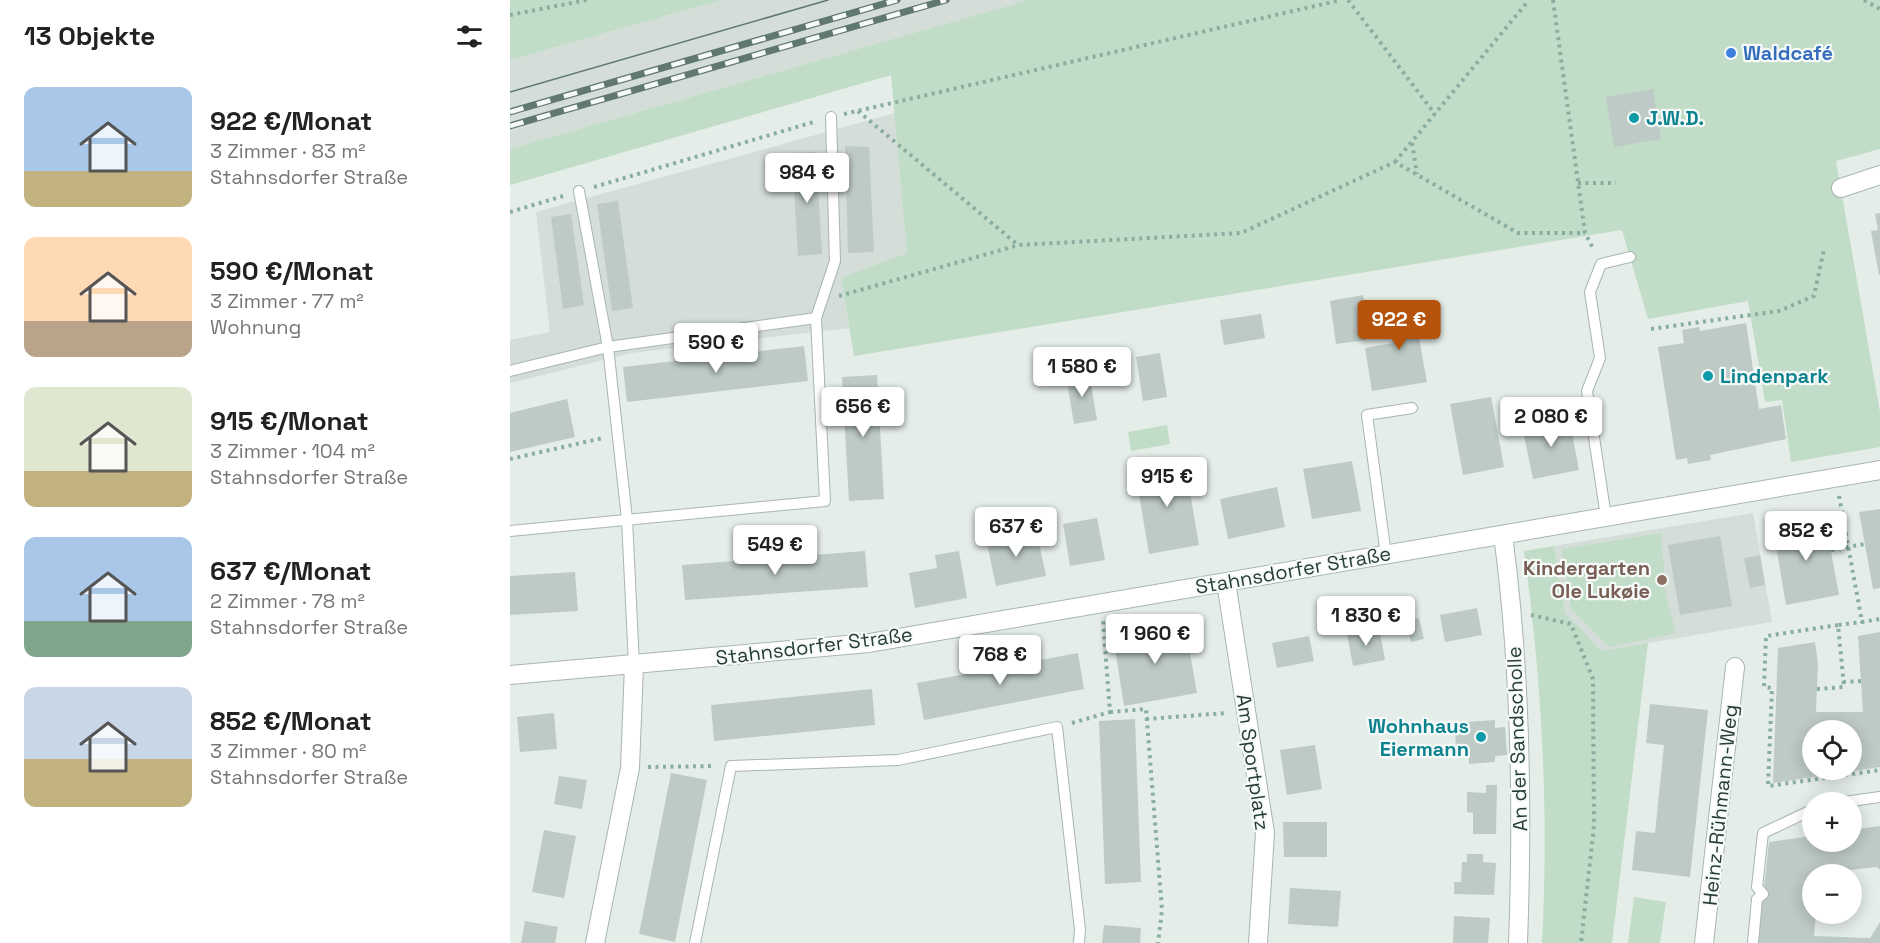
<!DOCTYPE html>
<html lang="de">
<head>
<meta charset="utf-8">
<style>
  :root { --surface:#fff; --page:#f2f2f2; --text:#222; --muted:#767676; --accent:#b45309 }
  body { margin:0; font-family:"Space Grotesk",sans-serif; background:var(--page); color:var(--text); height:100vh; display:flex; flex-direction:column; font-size:22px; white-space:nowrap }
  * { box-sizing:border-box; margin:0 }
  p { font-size:20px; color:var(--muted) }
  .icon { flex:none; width:33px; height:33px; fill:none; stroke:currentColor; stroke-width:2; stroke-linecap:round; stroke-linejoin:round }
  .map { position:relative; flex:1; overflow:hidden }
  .sheet { display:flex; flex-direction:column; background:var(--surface); width:510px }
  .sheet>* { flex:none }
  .fabs { position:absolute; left:1292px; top:720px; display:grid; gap:12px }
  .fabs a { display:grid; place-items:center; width:60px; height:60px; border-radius:50%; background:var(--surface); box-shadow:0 3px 15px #0003; font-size:30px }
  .price { position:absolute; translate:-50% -51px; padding:0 14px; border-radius:6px; background:#fff; color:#222; font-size:20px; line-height:39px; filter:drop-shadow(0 2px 3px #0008) }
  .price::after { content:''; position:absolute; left:50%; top:36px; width:18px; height:14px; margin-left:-9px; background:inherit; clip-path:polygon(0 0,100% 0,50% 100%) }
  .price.selected { background:var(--accent); color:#fff }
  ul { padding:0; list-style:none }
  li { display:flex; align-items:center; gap:18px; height:150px; padding:0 24px }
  li span { display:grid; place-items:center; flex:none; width:168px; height:120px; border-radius:12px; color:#555 }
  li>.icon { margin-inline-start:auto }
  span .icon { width:72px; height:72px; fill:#fffc; stroke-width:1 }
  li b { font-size:26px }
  h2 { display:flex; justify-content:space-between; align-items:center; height:72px; padding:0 24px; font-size:26px }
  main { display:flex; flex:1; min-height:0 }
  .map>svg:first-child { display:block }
</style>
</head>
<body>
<main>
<section class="sheet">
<h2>13 Objekte<svg class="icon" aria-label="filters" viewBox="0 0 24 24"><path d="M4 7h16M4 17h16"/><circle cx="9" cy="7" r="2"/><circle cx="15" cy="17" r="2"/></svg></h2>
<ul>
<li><span style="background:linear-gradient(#a9c7e8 70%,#c2b280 0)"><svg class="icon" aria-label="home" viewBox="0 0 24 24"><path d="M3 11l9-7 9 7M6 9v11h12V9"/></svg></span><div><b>922 €/Monat</b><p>3 Zimmer · 83 m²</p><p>Stahnsdorfer Straße</p></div></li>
<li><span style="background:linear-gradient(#ffd9b3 70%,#b9a48a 0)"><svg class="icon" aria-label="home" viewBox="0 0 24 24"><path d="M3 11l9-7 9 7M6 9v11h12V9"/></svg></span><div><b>590 €/Monat</b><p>3 Zimmer · 77 m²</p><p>Wohnung</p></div></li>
<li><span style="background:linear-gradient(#dfe7d0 70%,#c2b280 0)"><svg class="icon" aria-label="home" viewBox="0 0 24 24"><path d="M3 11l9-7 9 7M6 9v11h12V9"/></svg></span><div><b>915 €/Monat</b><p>3 Zimmer · 104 m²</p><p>Stahnsdorfer Straße</p></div></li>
<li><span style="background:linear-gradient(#a9c7e8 70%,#7fa58c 0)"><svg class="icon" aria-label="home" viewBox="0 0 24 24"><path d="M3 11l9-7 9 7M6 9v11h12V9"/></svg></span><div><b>637 €/Monat</b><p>2 Zimmer · 78 m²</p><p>Stahnsdorfer Straße</p></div></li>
<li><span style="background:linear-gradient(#c9d6e8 60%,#c2b280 0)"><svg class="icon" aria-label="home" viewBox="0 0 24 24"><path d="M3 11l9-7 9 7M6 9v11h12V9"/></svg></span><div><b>852 €/Monat</b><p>3 Zimmer · 80 m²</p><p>Stahnsdorfer Straße</p></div></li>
</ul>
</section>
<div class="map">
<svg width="1370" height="943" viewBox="0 0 1370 943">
  <rect width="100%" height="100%" fill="#e5ede9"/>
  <!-- built -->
  <path fill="#d4ddd8" d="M211 0H518L0 149V60Z
    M385 113 397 253 331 279 339 328 122 353 0 383V340L40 332 26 212Z
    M1243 513 1262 622 1092 651 1055 613 1044 546Z"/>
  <!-- green -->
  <path fill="#c1dcc7" d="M0 0H211L0 60Z
    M518 0H1370V149L1326 161 1370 412V447L1281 462 1272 400 1255 402 1238 301 1138 319 1112 230 344 356 331 278 397 253 381 75 0 185V149Z
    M657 425 660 444 621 451 618 432Z
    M1151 533 1156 596 1166 633 1099 647 1061 609 1052 549Z
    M1044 546 1055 613 1092 651 1138 643 1102 943H1032C1039 811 1032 682 1014 551Z
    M1124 897 1156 902 1150 943H1118Z"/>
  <!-- building -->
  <path fill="#becac5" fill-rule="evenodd" d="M1143 89 1151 139 1104 147 1096 97Z
    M335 146 359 147 364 252 338 253Z
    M306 152 312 254 288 256 282 153Z
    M108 201 123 308 102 311 87 204Z
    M1370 213V275H1369L1361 231 1368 230 1365 214Z
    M61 214 74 305 53 309 41 217Z
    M853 295 855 308 860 313 863 326 859 334 855 335 856 340 826 344 820 301Z
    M913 304 917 329 904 331 906 339 909 338 917 382 862 391 855 348 883 343 881 334 875 335 871 312Z
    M751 314 755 338 714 345 710 320Z
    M1236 323 1249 409 1271 405 1276 439 1200 455 1201 460 1178 464 1177 458 1166 460 1148 347 1174 343 1172 330 1189 327 1190 331Z
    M294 346 298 381 117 402 113 367Z
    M650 353 657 397 633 401 626 357Z
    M579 372 587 420 564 424 556 376Z
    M367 375 374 499 339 501 332 377Z
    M981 397 994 467 953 475 940 404Z
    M57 399 65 437 0 452V413Z
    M1059 417 1069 470 1023 479 1012 426Z
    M842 461 851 511 802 519 793 469Z
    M675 463 689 545 639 554 625 471Z
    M767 487 775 527 718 539 710 499Z
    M1370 509V588L1363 589 1349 512Z
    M587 518 595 560 560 566 553 524Z
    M1315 518 1329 595 1276 605 1263 528Z
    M526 529 536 576 486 586 476 539Z
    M1210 536 1222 606 1170 615 1158 545Z
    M355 551 358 587 175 600 172 565Z
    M449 551 457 598 405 608 399 573 427 568 425 555Z
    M1250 555 1255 585 1240 588 1234 558Z
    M65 572 68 611 0 615V576Z
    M967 608 972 635 935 642 930 615Z
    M909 618 914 639 901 642 896 621Z
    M675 624 687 693 614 706 603 636Z
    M869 628 875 660 843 666 837 634Z
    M1370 632V767L1263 783 1268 648 1305 642 1308 664 1306 712H1353L1348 636ZM1302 730H1341V770H1302Z
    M799 636 804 661 767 668 762 643Z
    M568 653 574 689 414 720 407 683Z
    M362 689 365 725 204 741 201 705Z
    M1140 704 1198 710 1180 877 1122 870 1126 831 1145 833 1154 745 1136 743Z
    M44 713 47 749 10 752 7 717Z
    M625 719 631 882 595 884 589 721Z
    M985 720V728L995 727 997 755 985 756V762L959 764 958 747 946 748 945 728 957 727 956 722Z
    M805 745 812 789 777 795 770 750Z
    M161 773 197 780 165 942 129 934Z
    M49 776 77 780 72 809 44 804Z
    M976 785H987L986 834H963V813L957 812V792L976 793Z
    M773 822H817V857H774Z
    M1370 826V870L1367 867 1302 874V914H1306L1304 936 1360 938 1370 922V943H1248L1259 842 1302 836V842H1341V830Z
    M34 830 66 836 54 898 22 892Z
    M957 854H973V862L986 863 984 895 944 894V882H951L952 862H957Z
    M780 888 831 891 828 927 778 924Z
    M944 916 980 918 978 943H943Z
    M15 921 48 927 45 943H11Z
    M594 925 631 928 630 943H592Z"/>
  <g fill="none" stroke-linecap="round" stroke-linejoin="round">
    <!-- service casing -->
    <g stroke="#a8b5b0" stroke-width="12">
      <path id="service" d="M69 191 98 347 117 519 124 665
        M0 371 98 347 306 318
        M1096 517 1077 391 1090 358 1080 292 1091 264 1120 257
        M0 531 315 501 306 318 325 261 321 117
        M876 555 857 415 902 408
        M1334 802 1370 797
        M185 943 221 766 388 760 547 727 570 930 569 943
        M1243 943 1247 899 1253 894 1247 887 1253 833 1302 810"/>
    </g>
    <!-- minor casing -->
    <g stroke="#a8b5b0" stroke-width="20">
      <path id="minor" d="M1331 188 1370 175
        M993 535C1011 669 1013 807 1008 943
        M716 582 755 833 748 943
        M0 675 359 643 1370 470
        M85 943 120 768 124 665
        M1194 943 1225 667"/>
    </g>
    <!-- path -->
    <path stroke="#89ada1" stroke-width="4" stroke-dasharray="3 4.5" stroke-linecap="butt" d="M838 0 925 114
      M1043 0 1075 233 1084 250
      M1354 0 1370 9
      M0 15 77 0
      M348 111 508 245
      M334 114 831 0
      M902 143 907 174
      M885 162 1019 0
      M1068 183H1106
      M84 187 307 121
      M0 212 53 196
      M329 296 509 245 731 233 885 162 1008 233H1075
      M1141 329 1269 311 1304 296 1314 249
      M0 459 93 438
      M1329 496 1352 622 1370 619
      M1321 550 1355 544
      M1021 615 1061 624 1083 679 1084 826 1071 943
      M1328 625 1256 636 1254 687 1262 688 1258 786 1370 770
      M1333 682 1351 681
      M1307 689 1334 687 1328 625 1352 622
      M600 712 636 709 652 910 648 943
      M636 719 716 713
      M562 723 600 712 593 621
      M138 767 205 766"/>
    <!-- service -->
    <use href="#service" stroke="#fff" stroke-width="10"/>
    <!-- minor -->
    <use href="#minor" stroke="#fff" stroke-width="18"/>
    <!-- tram -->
    <path stroke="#617871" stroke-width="1.5" d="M0 92 318 0"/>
    <!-- rail casing -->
    <g stroke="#617871" stroke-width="7">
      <path id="rail" d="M0 112 387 0
        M0 126 436 0"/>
    </g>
    <!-- rail -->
    <use href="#rail" stroke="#f6faf8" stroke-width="4.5" stroke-dasharray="14" stroke-linecap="butt"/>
  </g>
  <!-- markers -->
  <circle fill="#3f7fe0" stroke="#f6faf8" stroke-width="2" cx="1221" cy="53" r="6"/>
  <g fill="#0f9aa8" stroke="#f6faf8" stroke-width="2">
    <circle cx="1124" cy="118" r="6"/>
    <circle cx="1198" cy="376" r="6"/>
    <circle cx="971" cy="737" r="6"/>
  </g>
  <circle fill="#8d6e63" stroke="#f6faf8" stroke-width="2" cx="1152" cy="580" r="6"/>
  <g text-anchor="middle" stroke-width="4.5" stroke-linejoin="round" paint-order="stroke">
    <!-- shop labels -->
    <g font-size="20" font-weight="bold" fill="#366cbe" stroke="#f6faf8" text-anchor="start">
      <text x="1233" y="60">Waldcafé</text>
    </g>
    <!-- culture labels -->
    <g font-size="20" font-weight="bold" fill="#0d838f" stroke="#f6faf8" text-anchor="start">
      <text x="1136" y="125">J.W.D.</text>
      <text x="1210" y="383">Lindenpark</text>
      <text x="959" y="733" text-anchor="end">Wohnhaus<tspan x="959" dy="23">Eiermann</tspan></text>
    </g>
    <!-- education labels -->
    <g font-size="20" font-weight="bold" fill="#785e54" stroke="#f6faf8" text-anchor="end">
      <text x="1140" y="575">Kindergarten<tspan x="1140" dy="23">Ole Lukøie</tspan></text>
    </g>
    <!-- street labels -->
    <g font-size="20" fill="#263d36" stroke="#f6faf8">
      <text transform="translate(783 570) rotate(-10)" y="7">Stahnsdorfer Straße</text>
      <text transform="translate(304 646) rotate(-7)" y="7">Stahnsdorfer Straße</text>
      <text transform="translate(1007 739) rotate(-92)" y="7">An der Sandscholle</text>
      <text transform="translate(743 762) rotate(82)" y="7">Am Sportplatz</text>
      <text transform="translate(1210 805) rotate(-84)" y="7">Heinz-Rühmann-Weg</text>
    </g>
  </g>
</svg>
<div class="fabs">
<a><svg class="icon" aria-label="locate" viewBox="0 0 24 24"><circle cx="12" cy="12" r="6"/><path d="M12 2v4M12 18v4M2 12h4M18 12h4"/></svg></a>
<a>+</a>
<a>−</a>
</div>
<b class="price" style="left:297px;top:204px">984 €</b>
<b class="price selected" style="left:889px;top:351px">922 €</b>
<b class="price" style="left:206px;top:374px">590 €</b>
<b class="price" style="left:572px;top:398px">1 580 €</b>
<b class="price" style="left:353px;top:438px">656 €</b>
<b class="price" style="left:1041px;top:448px">2 080 €</b>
<b class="price" style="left:657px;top:508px">915 €</b>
<b class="price" style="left:506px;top:558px">637 €</b>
<b class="price" style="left:1296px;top:562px">852 €</b>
<b class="price" style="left:265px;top:576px">549 €</b>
<b class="price" style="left:856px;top:647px">1 830 €</b>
<b class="price" style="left:645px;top:665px">1 960 €</b>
<b class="price" style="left:490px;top:686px">768 €</b>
</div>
</main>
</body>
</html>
